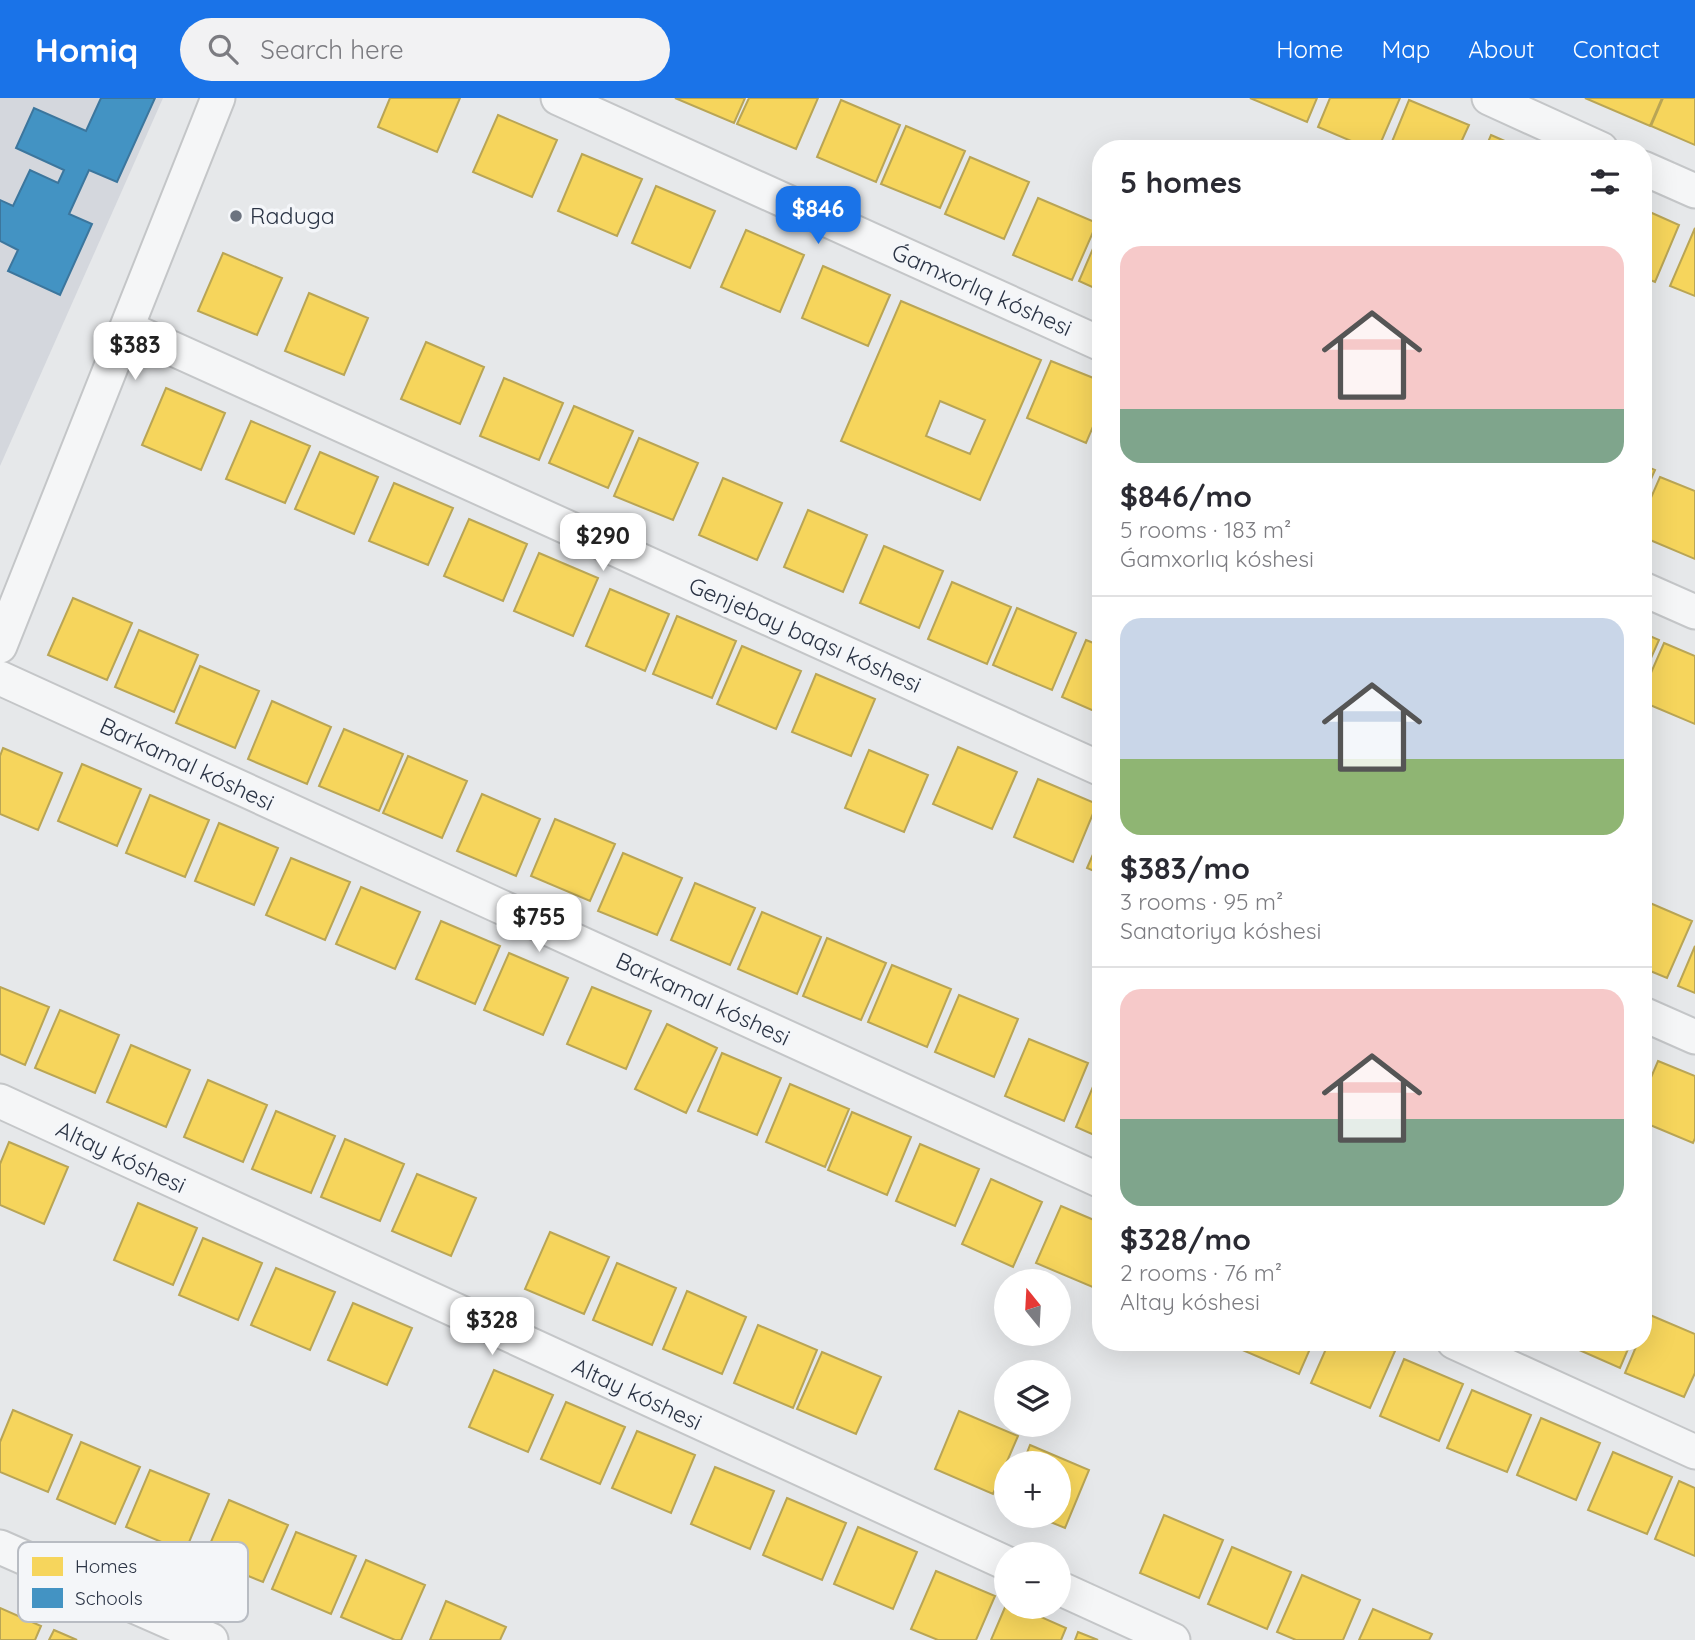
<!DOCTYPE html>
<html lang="en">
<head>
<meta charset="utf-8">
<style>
  :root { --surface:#fff; --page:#f2f2f3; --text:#2b2b33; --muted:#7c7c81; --line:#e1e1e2; --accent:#1a73e8 }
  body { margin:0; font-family:Quicksand,sans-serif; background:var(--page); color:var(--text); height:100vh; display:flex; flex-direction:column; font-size:26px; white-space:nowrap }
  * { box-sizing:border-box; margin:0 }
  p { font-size:23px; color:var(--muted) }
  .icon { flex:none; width:38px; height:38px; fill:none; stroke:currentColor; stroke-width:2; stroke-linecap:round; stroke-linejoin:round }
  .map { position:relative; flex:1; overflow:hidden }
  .drawer { position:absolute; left:1092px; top:42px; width:560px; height:1211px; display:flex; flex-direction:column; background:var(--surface); border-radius:28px; box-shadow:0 7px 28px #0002 }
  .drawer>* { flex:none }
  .needle { width:46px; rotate:342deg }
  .controls { position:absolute; left:994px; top:1171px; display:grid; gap:14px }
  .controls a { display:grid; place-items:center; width:77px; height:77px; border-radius:50%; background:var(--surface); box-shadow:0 7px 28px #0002; font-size:35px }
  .price { position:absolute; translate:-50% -60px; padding:0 16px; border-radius:14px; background:#fff; color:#222; font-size:23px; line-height:46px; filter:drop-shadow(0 2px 4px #0008) }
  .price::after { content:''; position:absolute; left:50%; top:42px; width:21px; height:16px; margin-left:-10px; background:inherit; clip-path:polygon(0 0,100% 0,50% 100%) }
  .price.selected { background:var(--accent); color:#fff }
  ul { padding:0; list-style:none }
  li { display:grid; align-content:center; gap:14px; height:371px; padding:0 28px }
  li+li { border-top:2px solid var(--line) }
  li span { display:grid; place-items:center; height:217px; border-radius:21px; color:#555 }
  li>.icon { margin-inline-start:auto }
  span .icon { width:126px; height:126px; fill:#fffc; stroke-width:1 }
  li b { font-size:30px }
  h2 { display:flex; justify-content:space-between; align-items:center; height:84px; padding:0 28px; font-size:30px }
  header { display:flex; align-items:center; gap:42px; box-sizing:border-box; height:98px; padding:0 35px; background:var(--accent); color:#fff }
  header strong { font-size:33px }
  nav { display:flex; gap:38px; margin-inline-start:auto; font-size:24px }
  .search { width:490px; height:63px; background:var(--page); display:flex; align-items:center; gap:18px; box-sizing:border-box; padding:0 24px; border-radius:38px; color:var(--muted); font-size:26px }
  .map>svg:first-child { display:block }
</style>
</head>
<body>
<header>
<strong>Homiq</strong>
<div class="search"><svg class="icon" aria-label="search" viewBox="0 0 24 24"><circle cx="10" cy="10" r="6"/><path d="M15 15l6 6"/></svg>Search here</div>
<nav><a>Home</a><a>Map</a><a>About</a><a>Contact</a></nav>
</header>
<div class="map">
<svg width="1695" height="1542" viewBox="0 0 1695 1542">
  <rect width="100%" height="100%" fill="#e6e8ea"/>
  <!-- built -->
  <path fill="#d4d7dd" d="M0 0H163L0 368Z"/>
  <!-- homes -->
  <path fill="#f6d55c" stroke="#b9a555" stroke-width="2" fill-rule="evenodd" d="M390 0H460L437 54 378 29Z
    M675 0H745L734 25Z
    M749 0H818L796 51 737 26Z
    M1250 0H1317L1307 24Z
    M1330 0H1400L1378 51H1370L1318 29Z
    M1585 0H1662L1650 28Z
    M1663 0H1695V47L1651 28Z
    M841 2 900 27 876 84 817 59Z
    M1409 2 1469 27 1458 51H1389Z
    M498 17 557 42 532 99 473 74Z
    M906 28 965 53 940 110 881 86Z
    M1491 37 1523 51H1485Z
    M582 56 642 81 617 138 558 113Z
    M970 59 1029 84 1004 141 945 116Z
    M656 88 715 113 690 170 632 145Z
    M1038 100 1097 125 1072 182 1013 157Z
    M1643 111 1679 127 1655 184 1643 179Z
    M1695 130V198L1670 188Z
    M746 132 804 157 780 214 721 189Z
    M1101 132V193L1079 183Z
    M223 155 282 180 257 237 198 213Z
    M823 168 890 197 868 248 802 220Z
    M309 195 368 220 344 277 285 253Z
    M901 203 1041 262 980 402 841 343ZM940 303 985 322 970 356 926 338Z
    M426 244 484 269 460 326 401 301Z
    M1051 263 1101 283V310L1086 345 1027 320Z
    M504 280 563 305 539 362 480 338Z
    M166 290 225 315 201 372 142 347Z
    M574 308 633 333 608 390 549 365Z
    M251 323 310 348 285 405 226 381Z
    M639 340 698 365 673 422 614 398Z
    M320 354 378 379 354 436 295 411Z
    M1643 367 1655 372 1643 399Z
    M1660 379 1695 393V461L1643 439V418Z
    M723 380 782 405 757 462 699 437Z
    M394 385 453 410 428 467 369 443Z
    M808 412 867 437 843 494 784 469Z
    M469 421 527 446 503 503 444 478Z
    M884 448 943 473 919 530 860 505Z
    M539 455 598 480 573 538 514 513Z
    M952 484 1011 509 987 566 928 541Z
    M610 491 669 516 645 573 586 548Z
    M73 500 132 525 107 582 48 557Z
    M1017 510 1076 535 1052 592 993 567Z
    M677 518 736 543 712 600 653 576Z
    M139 532 198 557 174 614 115 589Z
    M1643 535 1659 542 1643 578Z
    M1086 542 1101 548V616L1062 599Z
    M1664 545 1695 558V626L1643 604V593Z
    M742 548 801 573 776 631 717 606Z
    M200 568 259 593 235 650 176 625Z
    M816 576 875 601 851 658 792 634Z
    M272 603 331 629 307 686 248 661Z
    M344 631 403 656 379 713 319 688Z
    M958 649 1017 674 992 731 933 706Z
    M3 650 62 675 38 732 0 716V658Z
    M869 652 928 677 904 734 845 710Z
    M408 658 467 683 442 740 383 715Z
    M82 666 141 691 117 748 58 723Z
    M1038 681 1097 706 1073 764 1014 739Z
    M482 696 540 721 516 778 457 753Z
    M150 697 209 722 185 779 126 755Z
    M555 721 615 746 590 803 531 778Z
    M219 725 278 750 254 807 195 783Z
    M1101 738V776L1087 770Z
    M623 755 682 780 657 837 598 813Z
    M291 760 350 784 325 842 266 817Z
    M695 785 755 810 730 867 671 842Z
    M361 789 420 814 395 871 336 846Z
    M1643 802 1692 823 1667 880 1643 870Z
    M762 814 821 839 797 896 738 871Z
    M441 823 500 848 475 906 416 881Z
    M827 840 886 865 861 922 803 898Z
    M1695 848V895L1678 888Z
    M509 855 568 880 543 937 484 912Z
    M892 867 951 891 927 949 868 924Z
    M0 889 49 909 25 967 0 956Z
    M592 889 651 913 626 971 567 946Z
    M959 897 1018 921 994 979 935 954Z
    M60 912 119 937 95 995 35 970Z
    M667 926 717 950 686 1015 635 991Z
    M1029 941 1088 965 1064 1023 1005 998Z
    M131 947 190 972 166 1029 107 1004Z
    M722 955 781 980 757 1037 698 1013Z
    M1658 963 1695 978V1040L1693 1045 1643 1024V998Z
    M1100 972H1101V1040L1076 1029Z
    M208 982 267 1007 243 1064 184 1039Z
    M790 986 849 1011 825 1069 766 1044Z
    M276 1013 335 1038 311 1095 252 1071Z
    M852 1014 911 1039 887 1097 828 1072Z
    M345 1041 404 1066 380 1123 321 1099Z
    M9 1044 68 1069 44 1126 0 1107V1066Z
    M920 1046 979 1071 955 1128 896 1103Z
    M417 1076 476 1100 451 1158 392 1133Z
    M991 1081 1042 1104 1013 1169 962 1146Z
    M138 1105 197 1130 173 1187 114 1162Z
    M1061 1108 1101 1125V1177L1095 1190 1036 1165Z
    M550 1134 609 1159 584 1216 525 1191Z
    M203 1140 262 1165 238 1222 179 1197Z
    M617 1165 676 1190 652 1247 593 1222Z
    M276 1170 335 1194 310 1252 251 1227Z
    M687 1193 746 1219 722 1276 663 1251Z
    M353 1205 412 1230 387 1287 328 1262Z
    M1650 1217 1695 1236V1275L1684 1299 1625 1275 1638 1244H1643V1233Z
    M758 1227 817 1252 793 1310 734 1285Z
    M1243 1244H1313L1299 1276 1240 1251Z
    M1329 1244H1374L1395 1253 1370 1310 1311 1285Z
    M1561 1244H1631L1620 1270Z
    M822 1254 881 1279 856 1336 797 1311Z
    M1404 1261 1463 1286 1439 1343 1380 1318Z
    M494 1272 553 1297 528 1354 469 1329Z
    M1472 1292 1531 1317 1507 1374 1447 1350Z
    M566 1304 625 1329 600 1386 541 1361Z
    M13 1312 72 1337 48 1394 0 1374V1344Z
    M959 1313 1018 1338 993 1396 935 1371Z
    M1541 1320 1600 1345 1576 1402 1517 1377Z
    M637 1333 695 1357 671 1415 612 1390Z
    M81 1344 140 1369 115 1426 57 1401Z
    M1030 1347 1089 1372 1065 1430 1036 1418H1059V1365H1023Z
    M1613 1354 1672 1379 1647 1436 1588 1412Z
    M715 1369 774 1393 750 1451 691 1426Z
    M150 1372 209 1396 185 1454 126 1429Z
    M1679 1383 1695 1390V1458L1655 1441Z
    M787 1400 846 1425 822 1482 763 1457Z
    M229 1402 288 1427 263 1484 204 1460Z
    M1164 1417 1223 1442 1199 1500 1140 1475Z
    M858 1429 917 1454 893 1511 834 1486Z
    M296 1434 356 1458 331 1516 272 1491Z
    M1232 1449 1291 1474 1267 1531 1208 1506Z
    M366 1462 425 1487 401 1542H395L341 1519Z
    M936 1473 995 1498 976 1542H938L911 1531Z
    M1302 1477 1360 1502 1343 1542H1296L1277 1534Z
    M446 1503 506 1529 500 1542H430Z
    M1006 1507V1508H1016L1066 1530 1061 1542H991Z
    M0 1510 41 1528 35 1542H0Z
    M1373 1511 1432 1536 1429 1542H1359Z
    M54 1532 77 1542H49Z
    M1078 1534 1098 1542H1075Z"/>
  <!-- schools -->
  <path fill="#4393c3" stroke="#3c769d" stroke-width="2" d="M101 0H155L117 84 89 72 69 116 92 126 60 197 8 173 18 152 0 143V102L13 108 30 72 58 85 64 72 16 50 34 10 86 33Z"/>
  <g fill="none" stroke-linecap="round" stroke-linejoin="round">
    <!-- minor casing -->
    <g stroke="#c4c6c8" stroke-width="37">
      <path id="minor" d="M558 0 1101 246
        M1489 0 1601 51
        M1643 70 1695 93
        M127 230 1101 671
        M1643 491 1695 514
        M0 548 218 0
        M0 580 1101 1083
        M1643 916 1695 939
        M0 1003 1006 1465
        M1454 1244 1695 1354
        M0 1449 211 1542
        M1059 1490 1173 1542"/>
    </g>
    <!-- minor -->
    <use href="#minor" stroke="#f5f6f7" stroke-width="33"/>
  </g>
  <!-- markers -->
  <circle fill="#6c737f" stroke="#f4f6f9" stroke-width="2.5" cx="236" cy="118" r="7"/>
  <g text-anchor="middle" stroke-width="7" stroke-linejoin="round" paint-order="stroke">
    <!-- poi labels -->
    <g font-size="23" fill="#2b3445" stroke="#f4f6f9" text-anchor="start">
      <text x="250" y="126">Raduga</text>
    </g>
    <!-- street labels -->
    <g font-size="23" fill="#2b3445" stroke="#f4f6f9">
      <text transform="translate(982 192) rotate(24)" y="8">Ǵamxorlıq kóshesi</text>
      <text transform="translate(805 537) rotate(24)" y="8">Genjebay baqsı kóshesi</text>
      <text transform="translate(187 666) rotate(25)" y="8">Barkamal kóshesi</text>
      <text transform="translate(703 901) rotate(25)" y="8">Barkamal kóshesi</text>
      <text transform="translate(121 1059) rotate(25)" y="8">Altay kóshesi</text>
      <text transform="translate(637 1296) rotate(25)" y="8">Altay kóshesi</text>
    </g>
  </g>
  <!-- legend -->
  <rect x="18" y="1444" width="230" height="80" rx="10" fill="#f4f6f9" stroke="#b8bcc3" stroke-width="2"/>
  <rect x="32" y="1459" width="31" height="19" fill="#f6d55c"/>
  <rect x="32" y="1490" width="31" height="20" fill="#4393c3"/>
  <g font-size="19" fill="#2b3445">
    <text x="75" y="1475">Homes</text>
    <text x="75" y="1507">Schools</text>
  </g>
</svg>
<div class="controls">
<a><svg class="needle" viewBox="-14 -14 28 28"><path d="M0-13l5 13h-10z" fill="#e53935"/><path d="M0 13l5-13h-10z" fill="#7c7c81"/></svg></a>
<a><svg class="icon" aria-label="layers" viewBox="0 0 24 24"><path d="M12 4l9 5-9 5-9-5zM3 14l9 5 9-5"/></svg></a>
<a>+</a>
<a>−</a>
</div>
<b class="price selected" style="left:818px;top:148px">$846</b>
<b class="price" style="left:135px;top:284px">$383</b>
<b class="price" style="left:603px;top:475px">$290</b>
<b class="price" style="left:539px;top:856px">$755</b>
<b class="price" style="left:492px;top:1259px">$328</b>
<section class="drawer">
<h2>5 homes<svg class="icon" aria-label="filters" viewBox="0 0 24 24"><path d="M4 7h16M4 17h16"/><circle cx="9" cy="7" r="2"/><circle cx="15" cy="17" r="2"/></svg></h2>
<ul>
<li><span style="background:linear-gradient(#f6c9c9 75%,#7fa58c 0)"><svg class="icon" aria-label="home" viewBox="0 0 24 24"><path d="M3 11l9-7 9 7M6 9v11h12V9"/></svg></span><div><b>$846/mo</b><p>5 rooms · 183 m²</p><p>Ǵamxorlıq kóshesi</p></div></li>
<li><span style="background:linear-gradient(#c9d6e8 65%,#8fb573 0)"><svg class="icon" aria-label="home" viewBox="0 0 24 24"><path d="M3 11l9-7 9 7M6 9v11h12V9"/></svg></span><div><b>$383/mo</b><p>3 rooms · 95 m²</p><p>Sanatoriya kóshesi</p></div></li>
<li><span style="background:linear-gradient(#f6c9c9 60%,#7fa58c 0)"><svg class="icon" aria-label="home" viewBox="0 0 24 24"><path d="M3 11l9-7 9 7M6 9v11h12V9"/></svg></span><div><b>$328/mo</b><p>2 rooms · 76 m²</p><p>Altay kóshesi</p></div></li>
</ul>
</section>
</div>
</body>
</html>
